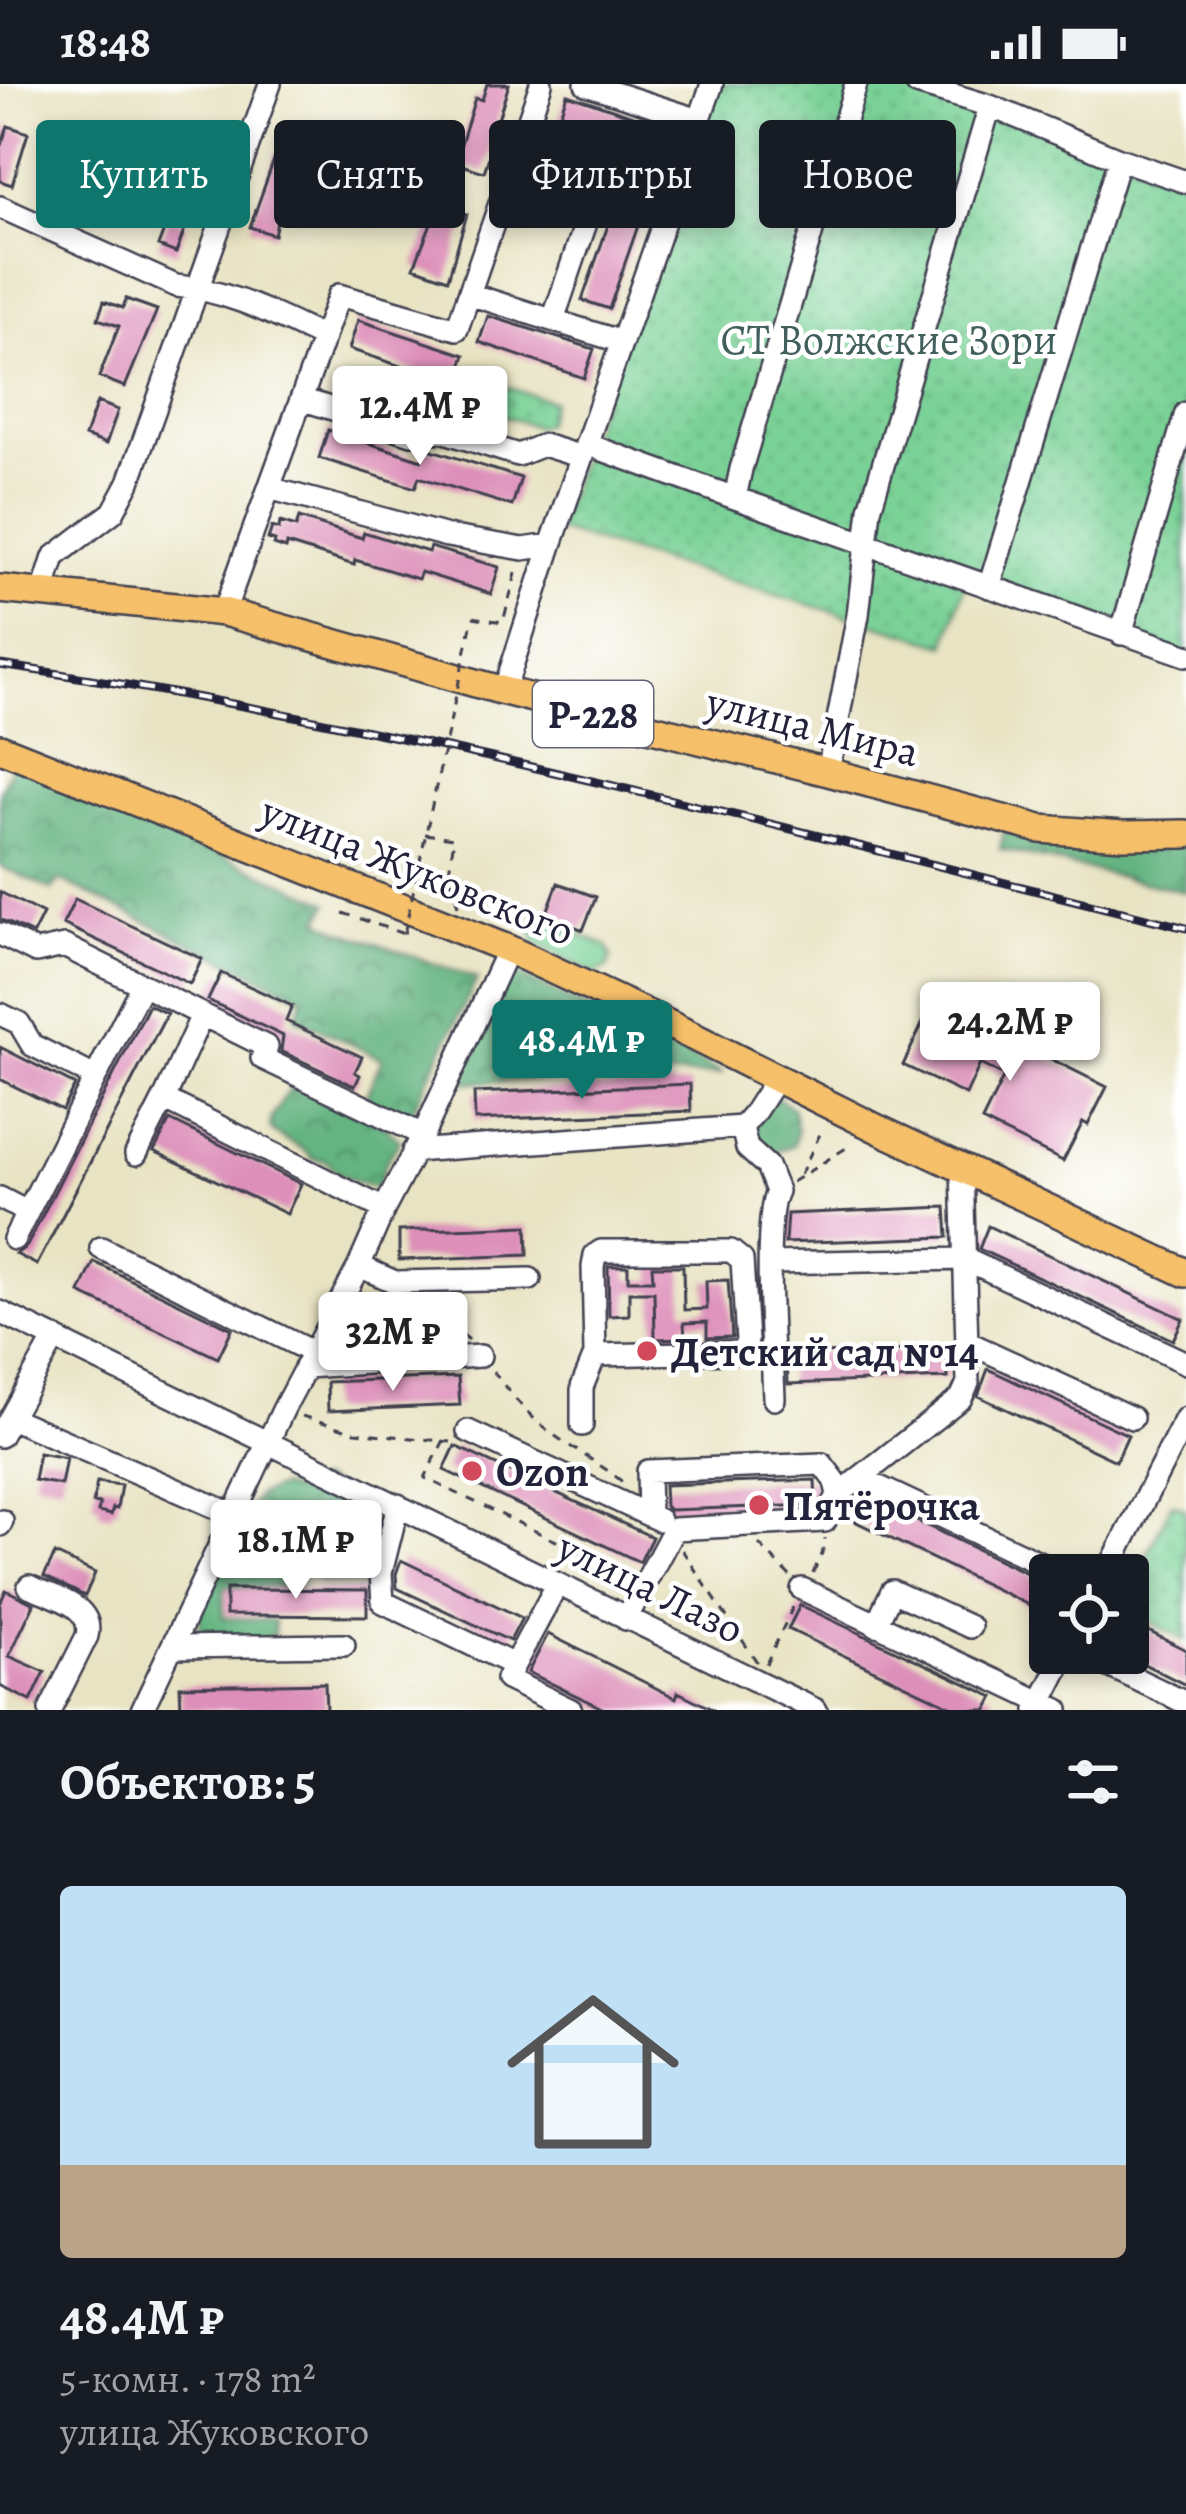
<!DOCTYPE html>
<html lang="ru">
<head>
<meta charset="utf-8">
<style>
  :root { --surface:#171b24; --page:#242831; --text:#f1f3f6; --muted:#9ea1a6; --line:#363941; --accent:#0f766e }
  body { margin:0; font-family:Alegreya,serif; background:var(--page); color:var(--text); height:100vh; display:flex; flex-direction:column; font-size:45px; white-space:nowrap }
  * { box-sizing:border-box; margin:0 }
  p { font-size:39px; color:var(--muted) }
  .icon { flex:none; width:66px; height:66px; fill:none; stroke:currentColor; stroke-width:2; stroke-linecap:round; stroke-linejoin:round }
  .map { position:relative; height:1626px; overflow:hidden }
  .panel { display:flex; flex-direction:column; background:var(--surface); flex:1 }
  .panel>* { flex:none }
  .banner { position:absolute; left:36px; top:36px; width:1116px; height:108px; display:flex; gap:24px }
  .buttons { position:absolute; left:1029px; top:1470px; display:grid; gap:24px }
  .buttons a { display:grid; place-items:center; width:120px; height:120px; border-radius:12px; background:var(--surface); box-shadow:0 6px 18px #0003; font-size:60px }
  .price { position:absolute; translate:-50% -102px; padding:0 27px; border-radius:12px; background:#fff; color:#222; font-size:39px; line-height:78px; filter:drop-shadow(0 3px 6px #0008) }
  .price::after { content:''; position:absolute; left:50%; top:72px; width:36px; height:27px; margin-left:-18px; background:inherit; clip-path:polygon(0 0,100% 0,50% 100%) }
  .price.on { background:var(--accent); color:#fff }
  ul { padding:0; list-style:none }
  li { display:grid; align-content:center; gap:24px; height:636px; padding:0 60px }
  li+li { border-top:3px solid var(--line) }
  li span { display:grid; place-items:center; height:372px; border-radius:12px; color:#555 }
  li>.icon { margin-inline-start:auto }
  span .icon { width:216px; height:216px; fill:#fffc; stroke-width:1 }
  li b { font-size:51px }
  h2 { display:flex; justify-content:space-between; align-items:center; height:144px; padding:0 60px; font-size:51px }
  .chip { padding:0 42px; border-radius:12px; background:var(--surface); box-shadow:0 6px 18px #0003; font-size:42px; line-height:108px }
  .chip.on { background:var(--accent); color:#fff }
  .status { display:flex; justify-content:space-between; align-items:center; height:84px; padding:0 60px; background:var(--surface); direction:ltr }
  .status svg { height:33px; fill:currentColor }
  .map>svg:first-child { display:block }
</style>
</head>
<body>
<div class="status"><b>18:48</b><svg viewBox="0 0 49 12"><path d="M0 12V9h3v3zM5 12V6h3v6zM10 12V3h3v9zM15 12V0h3v12zM26 1h20v11H26zM47 4h2v5h-2z"/></svg></div>
<div class="map">
<svg width="1186" height="1626" viewBox="0 0 1186 1626">
  <defs>
    <pattern id="forest-crowns" width="20" height="18" patternUnits="userSpaceOnUse" patternTransform="scale(3)"><rect width="20" height="18" fill="#63b480"/><path d="M2 6a3 3 0 1 1 6 0M12 15a3 3 0 1 1 6 0" fill="none" stroke="#51926a"/></pattern>
    <pattern id="park-dots" width="8" height="8" patternUnits="userSpaceOnUse" patternTransform="scale(3)"><rect width="8" height="8" fill="#7ad297"/><path d="M2 2h.1M6 6h.1" fill="none" stroke="#69b483" stroke-width="1.8" stroke-linecap="round"/></pattern>
  </defs>
  <rect width="100%" height="100%" fill="#fff"/>
  <filter id="ink" filterUnits="userSpaceOnUse"><feTurbulence type="fractalNoise" baseFrequency=".00833" numOctaves="2"/><feDisplacementMap in="SourceGraphic" scale="24" xChannelSelector="R" yChannelSelector="G"/><feConvolveMatrix kernelMatrix="1 2 1 2 8 2 1 2 1" color-interpolation-filters="sRGB"/></filter>
  <filter id="wash" filterUnits="userSpaceOnUse"><feTurbulence type="fractalNoise" baseFrequency=".004" numOctaves="4" result="noise"/><feDisplacementMap in="SourceGraphic" scale="48" xChannelSelector="R" yChannelSelector="G"/><feGaussianBlur stdDeviation="2.7" result="paint"/><feColorMatrix in="noise" values="0 0 0 0 0 0 0 0 0 0 0 0 0 0 0 0 0 1.4 0 .05"/><feComposite in="paint" operator="in"/></filter>
  <g filter="url(#wash)">
    <rect width="100%" height="100%" fill="#e8e3c2"/>
    <!-- grass -->
    <path fill="#7ad297" stroke="#4e7a69" stroke-width="3" d="M544 835 606 862 611 873 607 884 594 890 535 859C530 849 534 840 544 835Z"/>
    <!-- forest -->
    <path fill="url(#forest-crowns)" stroke="#426b5e" stroke-width="3" d="M13 679 329 819 320 836 337 845 477 895 407 1038 364 1016 382 975 296 933 304 914 60 796 52 806 0 782V708Z
      M1004 747 1063 760 1186 761V808L1000 765Z
      M506 885 723 990 451 999Z
      M291 1003 381 1039 400 1056 386 1078 380 1097 374 1103C358 1099 335 1091 327 1077L313 1075C302 1060 282 1058 270 1044L272 1033Z
      M779 1014 793 1025 797 1048 793 1061 767 1070 747 1054 770 1015Z
      M322 1396 336 1404 339 1417C360 1412 369 1417 385 1431L375 1507 357 1499 321 1498 317 1493 318 1484 315 1472 305 1468 295 1474 302 1494 298 1503H224L223 1534 271 1536 274 1538V1549L256 1565 199 1554 200 1540 197 1529 215 1479 238 1448 258 1411 280 1403C303 1413 301 1397 322 1396Z"/>
    <!-- park -->
    <path fill="url(#park-dots)" stroke="#4e7a69" stroke-width="3" d="M712 0H917L1186 98V571L966 496 946 561 556 446Z
      M489 298 552 317 545 339 537 343 481 325Z
      M1172 1419 1186 1425V1556L1128 1527V1509Z"/>
    <g id="blocks">
      <!-- building -->
      <path fill="#dd8fb9" d="M487 0H509L489 64H492L484 88 455 79 475 14 482 16Z
        M567 10 672 45 662 74 557 39Z
        M8 42 28 49 12 101 0 97V64Z
        M276 70 295 77 283 109 274 151 250 143Z
        M161 76 180 83 178 88 205 98 199 113 153 100Z
        M620 107 647 116 609 225 582 216Z
        M438 121 467 130 448 195 414 183Z
        M169 133 187 139 176 169 158 162Z
        M126 215 157 226 125 303 99 293 119 242 98 235 104 217 123 224Z
        M488 232 594 265 584 294 479 258Z
        M358 236 465 271 455 300 349 265Z
        M97 318 118 326 106 360 85 352Z
        M328 346 422 376 426 364 521 394 512 422 419 393 415 404 319 374Z
        M299 434 362 454 364 448 428 468 430 463 499 483 491 510 421 488 418 495 355 476 354 481 287 460 286 465 274 461 275 457 268 455 272 443 279 445 280 438 296 443Z
        M558 799 596 813 583 846 546 831Z
        M0 808 43 830 33 850 0 835Z
        M75 815 202 875 190 900 63 840Z
        M221 889 292 922 286 937 362 973 355 988 360 991 355 1002 281 967 283 952 208 916Z
        M149 921 167 930 37 1181 16 1170 27 1162Z
        M928 928 1008 966 1013 956 1107 1003 1088 1041 1083 1038 1063 1077 982 1037 1004 992 980 980 966 1011 903 981Z
        M0 963 75 1001 62 1026 0 995Z
        M690 1000 691 1027 475 1036 474 1009Z
        M170 1036 301 1100 287 1130 154 1067Z
        M946 1123 948 1153 785 1159 787 1130Z
        M527 1142 528 1171 399 1176V1147Z
        M988 1142 1183 1235 1173 1256 979 1165Z
        M94 1178 232 1245 218 1274 80 1209Z
        M608 1182H628V1196H653L652 1182H683L684 1226 707 1225 706 1197 728 1196 732 1253 707 1254V1238L684 1239 685 1254 655 1255 654 1208H629V1231L609 1232Z
        M947 1265 948 1294 788 1300 787 1270Z
        M988 1285 1128 1351 1116 1377 978 1312Z
        M458 1293 460 1321 328 1327 327 1298Z
        M455 1362 652 1453 640 1478 444 1386Z
        M39 1369 66 1374 61 1401 34 1396Z
        M815 1396 816 1421 669 1426 665 1422 664 1401Z
        M97 1398 121 1401 117 1425 113 1424 111 1431 98 1428 100 1420 93 1419Z
        M862 1411 1050 1500V1509L1041 1527 844 1432 850 1421Z
        M55 1470 95 1489 85 1512 44 1492Z
        M401 1476 522 1534 510 1557 397 1504 396 1490Z
        M226 1505 367 1506V1532L226 1531Z
        M6 1506 34 1520 9 1572 45 1588 31 1617 0 1602V1519Z
        M800 1521 994 1613 987 1626H959L788 1545Z
        M1128 1537 1186 1566V1601L1128 1572Z
        M548 1550 676 1614 678 1608 714 1626H606L528 1588Z
        M325 1599 326 1626H181L180 1602Z"/>
    </g>
  </g>
  <g filter="url(#ink)">
    <use href="#blocks" fill-opacity="0" stroke="#403f4f" stroke-width="3"/>
    <g fill="none" stroke-linecap="round" stroke-linejoin="round">
      <!-- minor casing -->
      <g stroke="#403f4f" stroke-width="26">
        <path id="minor" d="M586 0 699 36
          M917 0 990 22 1119 75 1186 98
          M524 52 676 104
          M0 123 176 202C229 206 276 232 324 254
          M469 210 622 258
          M553 236 606 80
          M301 315 412 350 442 347 518 371 543 361 582 373
          M586 360 735 414 1186 571
          M269 404 447 452 523 465 551 461
          M735 414 741 385 856 0
          M989 503 1119 75
          M43 508 54 473 113 428 129 398 270 0
          M224 528 339 211 457 245 541 0
          M1121 550 1186 329
          M504 607 551 461 712 0
          M828 688 858 531 870 425 990 22
          M0 850 36 868 64 862 267 963 262 974 423 1051
          M0 930 19 939 32 961 95 993
          M202 931 164 1015 384 1125
          M742 1043 747 1064 767 1082 777 1107C762 1137 773 1274 774 1315
          M413 1067 742 1043 754 1029 776 995
          M136 1070 164 1015
          M0 1114 27 1128
          M14 1155 142 901
          M101 1164 314 1269
          M771 1179 965 1175 1186 1279
          M359 1182 395 1198 530 1195
          M0 1228 816 1626
          M967 1258 1132 1334
          M305 1283 480 1272
          M11 1334 234 1431
          M582 1341V1303L595 1271 738 1268 744 1265 747 1257 742 1176 731 1167H601L595 1171 593 1183 595 1271
          M468 1347 659 1436
          M0 1352 55 1254
          M860 1394 1066 1491
          M398 1421 381 1489 383 1518 514 1581 507 1595 571 1626
          M649 1431 648 1387 822 1380 835 1397 838 1411
          M0 1441 2 1437
          M1106 1491 1186 1334
          M29 1502C53 1513 94 1521 87 1552L50 1626
          M802 1505 1058 1626
          M626 1535 674 1445 825 1437 838 1411 961 1314 968 1299 962 1082
          M876 1541 892 1507 970 1543
          M172 1563 344 1561
          M1082 1569 1186 1619
          M514 1581 557 1501
          M142 1626 284 1324 359 1182 384 1125 423 1051 508 865
          M1037 1626 1066 1569"/>
      </g>
      <!-- major casing -->
      <g stroke="#403f4f" stroke-width="32">
        <path id="major" d="M0 505 224 528 504 607 828 688 1040 745 1123 751 1186 750
          M0 664 508 865 664 938 878 1045 1186 1189"/>
      </g>
      <!-- path -->
      <path stroke="#403f4f" stroke-width="3" stroke-dasharray="9 9" stroke-linecap="butt" d="M473 533 503 538 518 482
        M425 750 454 754 449 788 458 822
        M343 829 404 850
        M800 1091 823 1044
        M792 1098 851 1061
        M421 1216 469 1256
        M493 1287C508 1307 526 1329 546 1345 571 1365 601 1379 626 1401
        M302 1332 355 1348 451 1358
        M444 1356 425 1394 629 1492
        M759 1460 790 1492
        M682 1466 757 1578
        M813 1489 825 1462V1454
        M766 1580 793 1523"/>
      <!-- minor -->
      <use href="#minor" stroke="#fff" stroke-width="21"/>
      <!-- major -->
      <use href="#major" stroke="#f6c06b" stroke-width="27"/>
      <!-- rail casing -->
      <g stroke="#22223b" stroke-width="9">
        <path id="rail" d="M0 581C401 639 793 747 1186 844"/>
      </g>
      <!-- rail -->
      <use href="#rail" stroke="#fff" stroke-width="4.5" stroke-dasharray="14" stroke-linecap="butt"/>
      <!-- path-bridge -->
      <path stroke="#403f4f" stroke-width="3" stroke-dasharray="9 9" stroke-linecap="butt" d="M404 850 473 533"/>
    </g>
  </g>
  <!-- markers -->
  <g fill="#d1495b" stroke="#fff" stroke-width="4.5">
    <circle cx="647" cy="1267" r="12"/>
    <circle cx="472" cy="1387" r="12"/>
    <circle cx="759" cy="1421" r="12"/>
  </g>
  <g text-anchor="middle" stroke-width="9" stroke-linejoin="round" paint-order="stroke">
    <!-- shield labels -->
    <rect fill="#fff" stroke="#646476" stroke-width="3" x="533" y="597" width="120" height="66" rx="9"/>
    <g font-size="39" font-weight="bold" fill="#22223b">
      <text x="593" y="644">Р-228</text>
    </g>
    <!-- park labels -->
    <g font-size="42" fill="#41605b" stroke="#fff">
      <text x="889" y="270">СТ Волжские Зори</text>
    </g>
    <!-- street labels -->
    <g font-size="42" fill="#22223b" stroke="#fff">
      <text transform="translate(813 642) rotate(14)" y="15">улица Мира</text>
      <text transform="translate(418 786) rotate(22)" y="15">улица Жуковского</text>
      <text transform="translate(651 1503) rotate(26)" y="15">улица Лазо</text>
    </g>
    <!-- poi labels -->
    <g font-size="42" font-weight="bold" fill="#22223b" stroke="#fff" text-anchor="start">
      <text x="671" y="1282">Детский сад №14</text>
      <text x="496" y="1402">Ozon</text>
      <text x="783" y="1436">Пятёрочка</text>
    </g>
  </g>
</svg>
<div class="buttons">
<a><svg class="icon" aria-label="locate" viewBox="0 0 24 24"><circle cx="12" cy="12" r="6"/><path d="M12 2v4M12 18v4M2 12h4M18 12h4"/></svg></a>
</div>
<b class="price" style="left:420px;top:384px">12.4M ₽</b>
<b class="price" style="left:1010px;top:1000px">24.2M ₽</b>
<b class="price on" style="left:582px;top:1018px">48.4M ₽</b>
<b class="price" style="left:393px;top:1310px">32M ₽</b>
<b class="price" style="left:296px;top:1518px">18.1M ₽</b>
<div class="banner">
<a class="chip on">Купить</a>
<a class="chip">Снять</a>
<a class="chip">Фильтры</a>
<a class="chip">Новое</a>
</div>
</div>
<section class="panel">
<h2>Объектов: 5<svg class="icon" aria-label="filters" viewBox="0 0 24 24"><path d="M4 7h16M4 17h16"/><circle cx="9" cy="7" r="2"/><circle cx="15" cy="17" r="2"/></svg></h2>
<ul>
<li><span style="background:linear-gradient(#bfe0f5 75%,#b9a48a 0)"><svg class="icon" aria-label="home" viewBox="0 0 24 24"><path d="M3 11l9-7 9 7M6 9v11h12V9"/></svg></span><div><b>48.4M ₽</b><p>5-комн. · 178 m²</p><p>улица Жуковского</p></div></li>
</ul>
</section>
</body>
</html>
